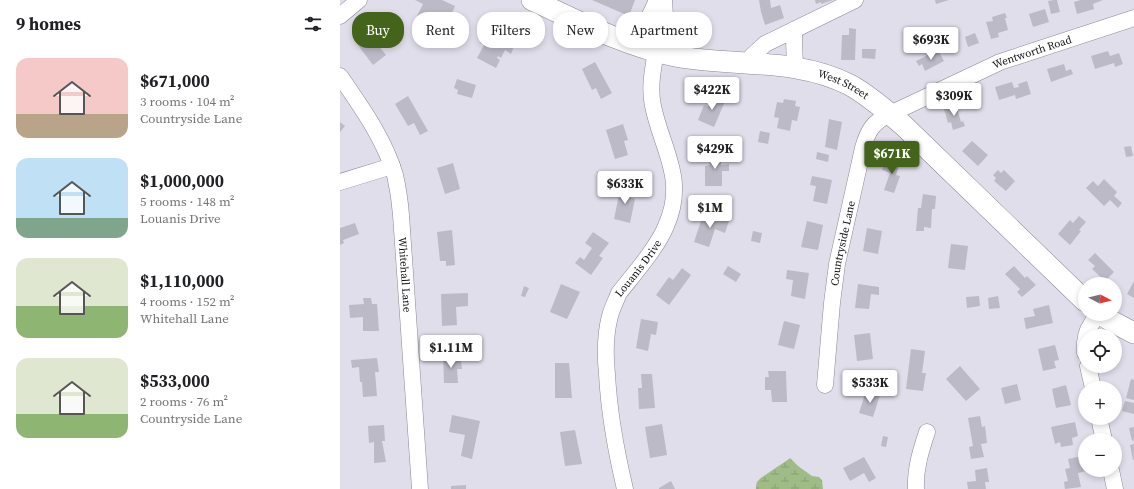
<!DOCTYPE html>
<html lang="en">
<head>
<meta charset="utf-8">
<style>
  :root { --surface:#fff; --page:#f2f2f2; --text:#202124; --muted:#757577; --accent:#43641a }
  body { margin:0; font-family:"Source Serif 4",serif; background:var(--page); color:var(--text); height:100vh; display:flex; flex-direction:column; font-size:15px; white-space:nowrap }
  * { box-sizing:border-box; margin:0 }
  p { font-size:13px; color:var(--muted) }
  .icon { flex:none; width:22px; height:22px; fill:none; stroke:currentColor; stroke-width:2; stroke-linecap:round; stroke-linejoin:round }
  .map { position:relative; flex:1; overflow:hidden }
  .details { display:flex; flex-direction:column; background:var(--surface); width:340px }
  .details>* { flex:none }
  .guide { position:absolute; left:12px; top:12px; width:380px; height:36px; display:flex; gap:8px }
  .needle { width:26px; rotate:97deg }
  .controls { position:absolute; left:738px; top:277px; display:grid; gap:8px }
  .controls a { display:grid; place-items:center; width:44px; height:44px; border-radius:50%; background:var(--surface); box-shadow:0 2px 6px #0003; font-size:20px }
  .price { position:absolute; translate:-50% -34px; padding:0 9px; border-radius:4px; background:#fff; color:#222; font-size:13px; line-height:26px; filter:drop-shadow(0 1px 2px #0008) }
  .price::after { content:''; position:absolute; left:50%; top:24px; width:12px; height:9px; margin-left:-6px; background:inherit; clip-path:polygon(0 0,100% 0,50% 100%) }
  .price.current { background:var(--accent); color:#fff }
  ul { padding:0; list-style:none }
  li { display:flex; align-items:center; gap:12px; height:100px; padding:0 16px }
  li span { display:grid; place-items:center; flex:none; width:112px; height:80px; border-radius:12px; color:#555 }
  li>.icon { margin-inline-start:auto }
  span .icon { width:48px; height:48px; fill:#fffc; stroke-width:1 }
  li b { font-size:17px }
  h2 { display:flex; justify-content:space-between; align-items:center; height:48px; padding:0 16px; font-size:17px }
  .pill { padding:0 14px; border-radius:16px; background:var(--surface); box-shadow:0 2px 6px #0003; font-size:14px; line-height:36px }
  .pill.current { background:var(--accent); color:#fff }
  main { display:flex; flex:1; min-height:0 }
  .map>svg:first-child { display:block }
</style>
</head>
<body>
<main>
<section class="details">
<h2>9 homes<svg class="icon" aria-label="filters" viewBox="0 0 24 24"><path d="M4 7h16M4 17h16"/><circle cx="9" cy="7" r="2"/><circle cx="15" cy="17" r="2"/></svg></h2>
<ul>
<li><span style="background:linear-gradient(#f6c9c9 70%,#b9a48a 0)"><svg class="icon" aria-label="home" viewBox="0 0 24 24"><path d="M3 11l9-7 9 7M6 9v11h12V9"/></svg></span><div><b>$671,000</b><p>3 rooms · 104 m²</p><p>Countryside Lane</p></div></li>
<li><span style="background:linear-gradient(#bfe0f5 75%,#7fa58c 0)"><svg class="icon" aria-label="home" viewBox="0 0 24 24"><path d="M3 11l9-7 9 7M6 9v11h12V9"/></svg></span><div><b>$1,000,000</b><p>5 rooms · 148 m²</p><p>Louanis Drive</p></div></li>
<li><span style="background:linear-gradient(#dfe7d0 60%,#8fb573 0)"><svg class="icon" aria-label="home" viewBox="0 0 24 24"><path d="M3 11l9-7 9 7M6 9v11h12V9"/></svg></span><div><b>$1,110,000</b><p>4 rooms · 152 m²</p><p>Whitehall Lane</p></div></li>
<li><span style="background:linear-gradient(#dfe7d0 70%,#8fb573 0)"><svg class="icon" aria-label="home" viewBox="0 0 24 24"><path d="M3 11l9-7 9 7M6 9v11h12V9"/></svg></span><div><b>$533,000</b><p>2 rooms · 76 m²</p><p>Countryside Lane</p></div></li>
</ul>
</section>
<div class="map">
<svg width="794" height="489" viewBox="0 0 794 489">
  <defs>
    <pattern id="wetland-marsh" width="20" height="14" patternUnits="userSpaceOnUse"><rect width="20" height="14" fill="#9fbc86"/><path d="M1 5h8M5 5V1M11 12h8M15 12V8" fill="none" stroke="#88a173"/></pattern>
  </defs>
  <rect width="100%" height="100%" fill="#e1deec"/>
  <!-- wetland -->
  <path fill="url(#wetland-marsh)" d="M450 458 458 466 472 476 479 477 482 480 483 489H416C416 487 416 484 417 482 420 477 443 464 450 458Z"/>
  <!-- building -->
  <path fill="#bcbac7" d="M75 0H102L115 6 109 21 90 12 86 20 77 16 83 4Z
    M252 0H295L289 16Z
    M419 0H430L431 8 440 5 444 18 425 25 421 12Z
    M475 0H493L481 4V2L476 4Z
    M595 0H609L596 4Z
    M714 0H717L720 12 711 14 708 1Z
    M741 0H763L753 4 754 9 737 14 734 2Z
    M705 9 709 22 693 27 689 14Z
    M665 13 667 18H665L668 30 658 33 659 37 651 39 646 22 653 21 652 17Z
    M153 20 173 30 167 42 174 46 171 54 165 50 161 58 158 56 157 58 160 60 156 68 137 58 144 45 140 43Z
    M509 28 516 29 515 60H501L502 35H509Z
    M635 33 639 43 628 47 625 37Z
    M29 34 46 55 33 65 17 44Z
    M608 38 611 43 603 47 601 42Z
    M522 49H536L535 59 522 58Z
    M598 50 604 61 585 71 582 64 579 66 576 61Z
    M768 51 770 56 779 53 783 64 775 67 774 63 755 69 751 56Z
    M255 62 272 93 261 99 256 88 252 90 242 69Z
    M724 64 726 71 731 69 733 74 711 82 707 69Z
    M117 79 136 85 132 98 117 94 118 90 114 88Z
    M687 81 691 94 676 99 675 95 659 100 655 87 672 82 674 88 679 87 678 84Z
    M635 87 637 93 633 95 631 89Z
    M374 93 386 99 374 127 358 120 364 105 368 107Z
    M68 96 88 131 80 135 74 123 68 126 55 104Z
    M444 99 456 101 455 106 460 107 457 121 452 120 450 131 437 128 439 118 434 117 437 102 443 103Z
    M616 105 621 122 623 121 625 126 613 130 611 122 608 123 604 109Z
    M489 119 502 122 497 150 485 147Z
    M0 122 5 126 0 132Z
    M283 124 288 140 284 141 288 155 275 159 266 130Z
    M420 131 430 133 428 144 418 142Z
    M632 141 648 155 638 166 622 151Z
    M791 146 793 156 786 157 784 147Z
    M381 151V165L389 164V171H382V186H365V166L370 165 369 152Z
    M477 152 489 155 488 162 476 159Z
    M546 158 560 162 556 175 560 176 554 193 544 190 550 173 542 170Z
    M113 163 120 189 105 194 97 168Z
    M658 170 661 173 664 170 675 181 666 191 654 181 656 178 653 175Z
    M257 172H263L264 176 258 177Z
    M472 176 492 180 487 204 473 201 476 186 470 185Z
    M764 179 777 192 774 196 782 203 778 208 770 200 764 206 746 188 753 181 758 186Z
    M281 185 293 187 291 198 295 199 290 223 274 219Z
    M583 194 596 196 595 209H592L591 228 584 227V231H576L578 208H581Z
    M364 212 389 221 385 233 375 229 369 247 354 242Z
    M739 216 746 222 739 230 741 231 730 245 718 234 730 220 733 223Z
    M467 221 483 225 478 250 461 247Z
    M15 223 19 234 3 240 4 243 0 245V228Z
    M527 228 542 231 538 254 523 251Z
    M112 230 115 265 106 266V261H100L97 232Z
    M413 231 422 233 420 243 411 241Z
    M253 232 269 243 259 256 263 258 251 275 235 263 240 257 244 260 252 248 245 243Z
    M611 244 628 246 625 270 608 268Z
    M755 253 774 272 765 281 752 269 755 266 748 260Z
    M388 266 401 274 396 282 383 274Z
    M674 266 685 278 687 276 696 285 682 297 677 292 680 289 665 274Z
    M342 268 351 275 329 305 316 295 329 277 333 280Z
    M447 270 469 273 465 299 451 296 453 280 446 279Z
    M794 281V298L787 294Z
    M221 284 240 292 227 319 210 312Z
    M518 284 539 287V295L531 294 529 309 515 308Z
    M184 286 189 288 185 297 181 296Z
    M128 293V306L116 307 117 325 102 326 101 294Z
    M639 296 640 306 627 308 626 297Z
    M658 296 660 308 649 309 648 298Z
    M23 298H31L32 304H37L39 331H23V317L10 318 9 305 24 304Z
    M709 305 713 323 686 329 684 318 695 316 693 309Z
    M301 319 318 322 316 335 311 334 308 351 296 348Z
    M444 321 460 325 454 349 438 345Z
    M530 333 533 359 517 361 514 335Z
    M715 345 719 360 714 361 716 368 703 371 698 349Z
    M571 349 585 351 582 373H586L583 391 566 389Z
    M103 355H116V361H121L122 369H117L118 383H104Z
    M37 358 39 372H35L37 396 23 397 22 382H20L19 367 12 368 11 360Z
    M215 363H229L232 398H215Z
    M620 366 640 389 626 401 606 379Z
    M428 371H446L447 402H432L431 390H425V377H429Z
    M301 374H312L315 408 299 409 298 388H302Z
    M791 379 794 380V400L786 398Z
    M677 384 681 400 665 404 661 388Z
    M726 385 731 405 716 408 712 389Z
    M526 391 540 395 533 417 519 413Z
    M785 401 794 403V414L782 411Z
    M112 415 140 421 132 459 121 456 125 435 109 432Z
    M640 416 642 427 645 426 647 443 641 444 644 457 631 459 629 447 633 446 628 418Z
    M735 422 738 436 732 438 733 445 721 447 720 442 715 444 711 427Z
    M322 424 327 455 310 458 305 427Z
    M44 425 45 441H42L46 462 34 463V442L29 443 28 426Z
    M794 427V440L792 441 789 428Z
    M235 430 242 464 225 466 220 432Z
    M543 436 548 437 546 447 541 446Z
    M794 444V460H793L790 445Z
    M742 456 746 471 738 473 741 487 725 489 724 482 728 481 725 469 730 468 728 459Z
    M524 457 536 478 529 482 524 473 510 481 503 468Z
    M647 468 649 482H645L646 489H628L627 482 636 481 635 470Z
    M331 481 335 489H319V488Z
    M126 485V489H111V486Z"/>
  <g fill="none" stroke-linecap="round" stroke-linejoin="round">
    <!-- minor casing -->
    <g stroke="#8a8794" stroke-width="17">
      <g id="minor">
        <path d="M324 0 326 31 335 56"/>
        <path d="M0 16 19 0"/>
        <path d="M454 30V39L455 68"/>
        <path d="M276 37C300 43 309 18 317 0"/>
        <path d="M409 63 412 56 425 44 515 0"/>
        <path id="s1" d="M0 76C21 107 44 138 55 175 58 188 60 202 61 215L80 489"/>
        <path d="M0 182 52 166"/>
        <path d="M746 336 748 330 757 314"/>
        <path d="M745 342V353"/>
        <path d="M748 366 753 388"/>
        <path id="s2" d="M485 385 492 303 497 264 523 148C528 130 533 122 550 114L660 62 794 18"/>
        <path d="M759 418 764 440"/>
        <path d="M771 470 775 489"/>
        <path id="s3" d="M285 489C276 451 269 413 267 374 265 355 265 335 270 316 272 308 276 301 279 293 294 274 317 248 326 226 347 179 322 150 313 106 309 88 313 69 316 51"/>
        <path d="M576 489C575 469 581 450 587 432"/>
      </g>
    </g>
    <!-- major casing -->
    <g stroke="#8a8794" stroke-width="22">
      <g id="major">
        <path id="s4" d="M192 0C238 21 285 46 335 56 393 67 456 57 510 85 530 96 546 111 563 125L745 301"/>
        <path d="M760 314 773 322 794 333"/>
      </g>
    </g>
    <!-- minor -->
    <use href="#minor" stroke="#fff" stroke-width="16"/>
    <!-- major -->
    <use href="#major" stroke="#fff" stroke-width="21"/>
  </g>
  <g text-anchor="middle" stroke-width="4" stroke-linejoin="round" paint-order="stroke">
    <!-- street labels -->
    <g font-size="11" fill="#111015" stroke="#eeecfa">
      <text dy="4" stroke="none"><textPath href="#s2" startOffset="441">Wentworth Road</textPath></text>
      <text dy="4" stroke="none"><textPath href="#s4" startOffset="326">West Street</textPath></text>
      <text dy="4" stroke="none"><textPath href="#s2" startOffset="143">Countryside Lane</textPath></text>
      <text dy="4" stroke="none"><textPath href="#s3" startOffset="231">Louanis Drive</textPath></text>
      <text dy="4" stroke="none"><textPath href="#s1" startOffset="214">Whitehall Lane</textPath></text>
    </g>
  </g>
</svg>
<div class="controls">
<a><svg class="needle" viewBox="-14 -14 28 28"><path d="M0-13l5 13h-10z" fill="#e53935"/><path d="M0 13l5-13h-10z" fill="#757577"/></svg></a>
<a><svg class="icon" aria-label="locate" viewBox="0 0 24 24"><circle cx="12" cy="12" r="6"/><path d="M12 2v4M12 18v4M2 12h4M18 12h4"/></svg></a>
<a>+</a>
<a>−</a>
</div>
<b class="price" style="left:591px;top:61px">$693K</b>
<b class="price" style="left:372px;top:111px">$422K</b>
<b class="price" style="left:614px;top:117px">$309K</b>
<b class="price" style="left:375px;top:170px">$429K</b>
<b class="price current" style="left:552px;top:175px">$671K</b>
<b class="price" style="left:285px;top:205px">$633K</b>
<b class="price" style="left:370px;top:229px">$1M</b>
<b class="price" style="left:111px;top:369px">$1.11M</b>
<b class="price" style="left:530px;top:404px">$533K</b>
<div class="guide">
<a class="pill current">Buy</a>
<a class="pill">Rent</a>
<a class="pill">Filters</a>
<a class="pill">New</a>
<a class="pill">Apartment</a>
</div>
</div>
</main>
</body>
</html>
